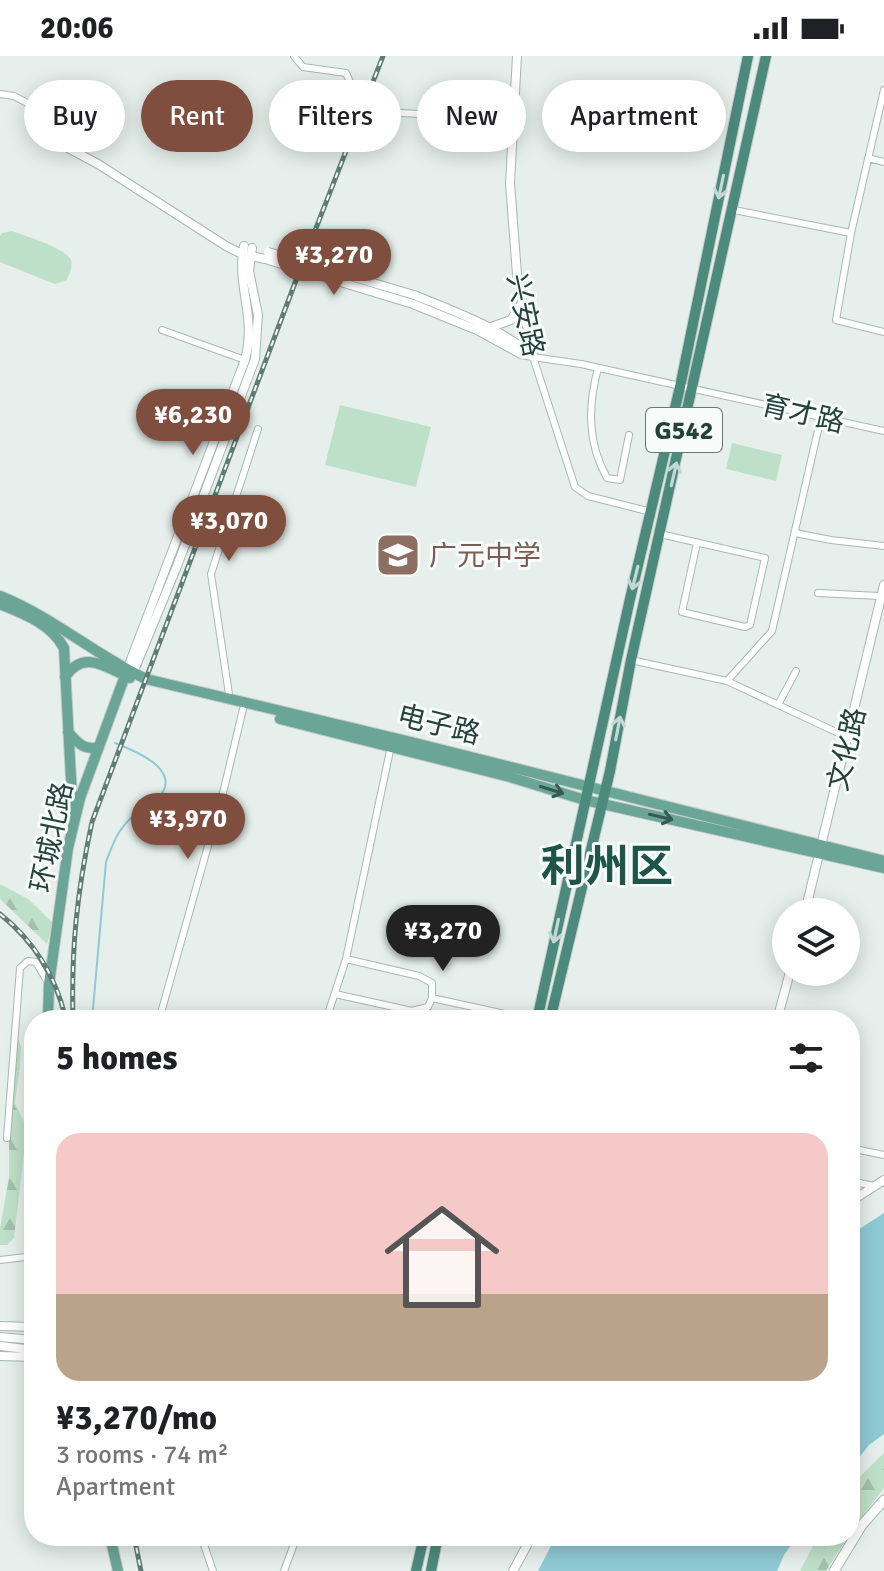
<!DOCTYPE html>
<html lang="en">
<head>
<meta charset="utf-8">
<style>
  :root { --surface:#fff; --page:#f2f2f2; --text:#202124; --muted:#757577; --accent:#7f4e3f }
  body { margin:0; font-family:Signika,"Noto Sans SC",sans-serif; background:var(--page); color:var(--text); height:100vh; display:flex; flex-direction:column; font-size:30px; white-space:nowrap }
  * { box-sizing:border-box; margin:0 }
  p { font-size:26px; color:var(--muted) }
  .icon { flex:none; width:44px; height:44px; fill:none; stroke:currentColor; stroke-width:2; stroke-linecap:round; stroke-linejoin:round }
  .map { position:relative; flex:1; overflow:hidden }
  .drawer { position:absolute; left:24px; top:954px; width:836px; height:536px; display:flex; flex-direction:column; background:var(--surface); border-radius:32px; box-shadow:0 4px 20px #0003 }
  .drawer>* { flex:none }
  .top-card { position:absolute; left:24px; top:24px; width:836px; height:72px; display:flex; gap:16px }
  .controls { position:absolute; left:772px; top:842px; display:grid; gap:16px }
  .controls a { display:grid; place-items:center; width:88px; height:88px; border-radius:50%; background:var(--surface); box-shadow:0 4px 20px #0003; font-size:40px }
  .price { position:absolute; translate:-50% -68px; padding:0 18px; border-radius:28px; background:var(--accent); color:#fff; font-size:26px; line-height:52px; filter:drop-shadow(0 2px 4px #0008) }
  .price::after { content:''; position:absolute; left:50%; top:48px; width:24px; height:18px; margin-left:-12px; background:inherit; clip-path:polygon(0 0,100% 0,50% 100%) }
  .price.on { background:#222; color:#fff }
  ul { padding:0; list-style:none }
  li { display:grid; align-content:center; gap:16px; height:424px; padding:0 32px }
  li span { display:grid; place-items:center; height:248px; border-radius:24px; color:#555 }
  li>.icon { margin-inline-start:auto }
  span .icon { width:144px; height:144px; fill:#fffc; stroke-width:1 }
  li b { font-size:34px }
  h2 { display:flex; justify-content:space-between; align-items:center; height:96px; padding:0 32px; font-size:34px }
  .tag { padding:0 28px; border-radius:36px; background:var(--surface); box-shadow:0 4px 20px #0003; font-size:28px; line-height:72px }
  .tag.on { background:var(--accent); color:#fff }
  .status { display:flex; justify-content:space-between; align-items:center; height:56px; padding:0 40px; background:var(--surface); direction:ltr }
  .status svg { height:22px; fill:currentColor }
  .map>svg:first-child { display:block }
</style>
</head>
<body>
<div class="status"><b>20:06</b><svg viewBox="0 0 49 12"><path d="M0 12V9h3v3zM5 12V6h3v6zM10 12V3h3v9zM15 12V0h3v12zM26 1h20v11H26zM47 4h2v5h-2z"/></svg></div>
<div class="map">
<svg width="884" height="1515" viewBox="0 0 884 1515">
  <defs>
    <pattern id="forest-firs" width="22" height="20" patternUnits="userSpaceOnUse" patternTransform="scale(2)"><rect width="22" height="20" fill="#bfe0c8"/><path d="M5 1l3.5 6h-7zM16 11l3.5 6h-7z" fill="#a4c1ad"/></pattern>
  </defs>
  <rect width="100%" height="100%" fill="#e6efeb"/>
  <!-- forest -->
  <path fill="url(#forest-firs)" d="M0 828 28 843 53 867 47 888 0 843Z
    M18 982 21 991 20 1011 15 1047 27 1072 14 1182 7 1189H0V1172L9 1122V1081Z
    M884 1397V1432L850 1476V1430Z
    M818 1480H848L826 1515H800Z"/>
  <!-- pitch -->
  <path fill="#bfe0c8" d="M12 175C25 180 66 192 71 204 73 211 69 218 67 224L55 228 0 206V180L2 177Z
    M340 349 431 371 416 431 325 409Z
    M732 387 782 399 776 425 726 413Z"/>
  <!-- water -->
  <path fill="#8ec9d4" d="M884 1157V1378L869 1389 850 1413V1179Z
    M556 1480H798L784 1499 777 1515H538Z"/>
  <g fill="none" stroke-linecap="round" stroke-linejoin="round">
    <!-- stream -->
    <path stroke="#8ec9d4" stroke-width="2" d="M92 964 106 806C112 790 117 775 130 763 139 755 152 749 160 740 182 713 133 694 115 687"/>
    <!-- minor casing -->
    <g stroke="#a8b8b2" stroke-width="8">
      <path id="minor" d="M294 0 303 11 346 17 363 55 513 63
        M884 34 851 177 836 264 884 276
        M0 38 14 40 31 49 42 78
        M868 102 884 106
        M734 154 851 177
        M162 274 245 304
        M598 312C588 350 587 386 607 422L620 424 629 379
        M651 456 588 440 575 431 533 301 581 308 884 375
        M795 477 831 484 884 490
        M660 478 765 502 750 569 745 571 682 556 697 487
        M818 537 879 540
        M631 604 727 625 849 682
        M727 625 772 575 821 361
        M230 645 211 518 258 373
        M778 649 796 615
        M346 903 391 690
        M432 942 533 964
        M159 964 224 733 243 653
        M326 964 346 903 419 920 432 927V942L428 951 412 955 335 938
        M7 1082 20 912 28 905 36 906 47 925
        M850 1092 884 1099
        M850 1125 874 1130
        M0 1204 34 1200
        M201 1480 213 1515
        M284 1515 297 1480"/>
    </g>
    <!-- tertiary casing -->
    <g stroke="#a8b8b2" stroke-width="10">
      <path id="tertiary" d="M517 0 510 127 517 218 533 301
        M42 78 98 108 226 190 242 198 265 203
        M414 239C456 256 498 271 533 300
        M413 248 477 274 521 298 533 300
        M491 271 511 264 522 247
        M127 614 245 304C257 259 236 232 244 190
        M133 617 177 510 255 303 258 259 249 215 252 192
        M805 856 884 529
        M777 964 790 916
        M850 1146 884 1124
        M0 1270 34 1271
        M0 1281 34 1284
        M0 1290 34 1294
        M0 1300 34 1301
        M513 1515 532 1480"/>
    </g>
    <!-- secondary casing -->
    <g stroke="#a4bbb3" stroke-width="11">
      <path id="secondary" d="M834 1515 862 1469 884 1444"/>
    </g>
    <!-- primary casing -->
    <g stroke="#c2cac8" stroke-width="12">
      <path id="primary" d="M0 540C53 561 95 599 146 623L411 686 884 805
        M0 548C25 558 51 568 64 592L73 760
        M65 621C84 593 106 611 130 622
        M280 663 510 721 585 744 884 812
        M68 676C78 687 84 695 99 691
        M48 964 49 928 68 792 80 742 126 617
        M110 1480 118 1515"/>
    </g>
    <!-- trunk casing -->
    <g stroke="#c2cac8" stroke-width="12">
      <path id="trunk" d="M537 964 630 543 680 331 748 0
        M550 964 610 715 631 604 766 0
        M416 1515 424 1480
        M431 1515 438 1480"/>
    </g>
    <!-- minor -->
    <use href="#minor" stroke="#fff" stroke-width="6"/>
    <!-- tertiary -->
    <use href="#tertiary" stroke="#fff" stroke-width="8"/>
    <!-- secondary -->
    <use href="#secondary" stroke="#fff" stroke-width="9"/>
    <!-- primary -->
    <use href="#primary" stroke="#6aa596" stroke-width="10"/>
    <!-- trunk -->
    <use href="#trunk" stroke="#4c8a7c" stroke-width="10"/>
    <!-- rail casing -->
    <g stroke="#5f7d75" stroke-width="5">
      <path id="rail" d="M0 858C35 886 56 920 66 964
        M73 964C71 892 77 836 92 766L304 203 383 0
        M134 1480 141 1515"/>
    </g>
    <!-- rail -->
    <use href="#rail" stroke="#f7fbf9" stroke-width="2" stroke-dasharray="6" stroke-linecap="butt"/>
    <!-- tertiary-bridge casing -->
    <g stroke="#a8b8b2" stroke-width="10" stroke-linecap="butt">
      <path id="tertiary-bridge" d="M268 196 414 239
        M265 203 413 248"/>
    </g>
    <!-- tertiary-bridge -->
    <use href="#tertiary-bridge" stroke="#fff" stroke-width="8"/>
  </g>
  <!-- one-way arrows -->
  <defs><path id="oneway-shaft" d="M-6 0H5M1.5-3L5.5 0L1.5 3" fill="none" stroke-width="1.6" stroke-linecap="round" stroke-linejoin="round" transform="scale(2)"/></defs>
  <g stroke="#c4d9d4">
    <use href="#oneway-shaft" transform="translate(721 131) rotate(102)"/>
    <use href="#oneway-shaft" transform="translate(674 418) rotate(-77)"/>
    <use href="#oneway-shaft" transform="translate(635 522) rotate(104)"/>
    <use href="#oneway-shaft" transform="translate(618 672) rotate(-79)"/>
    <use href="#oneway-shaft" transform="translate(556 875) rotate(102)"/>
  </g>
  <g stroke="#365b51">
    <use href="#oneway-shaft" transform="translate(552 734) rotate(17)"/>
    <use href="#oneway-shaft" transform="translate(661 761) rotate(13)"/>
  </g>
  <!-- icons -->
  <defs>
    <g id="school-square" transform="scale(2.3)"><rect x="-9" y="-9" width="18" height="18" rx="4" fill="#8d6e63" stroke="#f7fbf9"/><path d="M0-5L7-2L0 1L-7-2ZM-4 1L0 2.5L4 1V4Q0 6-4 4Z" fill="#fff"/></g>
  </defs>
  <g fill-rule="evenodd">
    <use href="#school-square" x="398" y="499"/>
  </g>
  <g text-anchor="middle" stroke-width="6" stroke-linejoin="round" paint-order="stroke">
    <!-- shield labels -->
    <rect fill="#f7fbf9" stroke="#637a73" stroke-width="2" x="646" y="352" width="76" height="44" rx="6"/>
    <g font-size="26" font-weight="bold" fill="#24423a">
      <text x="684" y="383">G542</text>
    </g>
    <!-- street labels -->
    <g font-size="28" fill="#24423a" stroke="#f7fbf9">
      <text transform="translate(526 259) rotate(78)" y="10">兴安路</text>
      <text transform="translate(803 357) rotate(13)" y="10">育才路</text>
      <text transform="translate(439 668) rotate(14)" y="10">电子路</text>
      <text transform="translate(846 693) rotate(-77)" y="10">文化路</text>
      <text transform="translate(51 781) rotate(-78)" y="10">环城北路</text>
    </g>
    <!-- education labels -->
    <g font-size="28" fill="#785e54" stroke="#f7fbf9" text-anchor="start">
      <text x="429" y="509">广元中学</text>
    </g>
    <!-- town labels -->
    <g font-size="44" font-weight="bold" fill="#1f5548" stroke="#f7fbf9">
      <text x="607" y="825">利州区</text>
    </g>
  </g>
</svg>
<div class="controls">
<a><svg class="icon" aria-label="layers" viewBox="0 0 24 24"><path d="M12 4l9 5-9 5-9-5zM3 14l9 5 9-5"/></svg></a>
</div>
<b class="price" style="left:334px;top:241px">¥3,270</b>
<b class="price" style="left:193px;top:401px">¥6,230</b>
<b class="price" style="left:229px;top:507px">¥3,070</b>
<b class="price" style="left:188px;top:805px">¥3,970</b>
<b class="price on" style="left:443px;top:917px">¥3,270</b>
<div class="top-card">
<a class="tag">Buy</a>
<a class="tag on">Rent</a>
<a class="tag">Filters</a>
<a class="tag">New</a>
<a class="tag">Apartment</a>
</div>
<section class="drawer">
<h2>5 homes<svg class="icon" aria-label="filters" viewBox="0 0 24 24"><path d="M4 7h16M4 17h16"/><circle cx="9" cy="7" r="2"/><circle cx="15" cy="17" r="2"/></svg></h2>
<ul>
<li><span style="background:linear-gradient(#f6c9c9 65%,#b9a48a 0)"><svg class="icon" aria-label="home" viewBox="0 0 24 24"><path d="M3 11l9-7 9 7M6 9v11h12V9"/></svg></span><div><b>¥3,270/mo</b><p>3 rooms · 74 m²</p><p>Apartment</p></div></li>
</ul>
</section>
</div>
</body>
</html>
